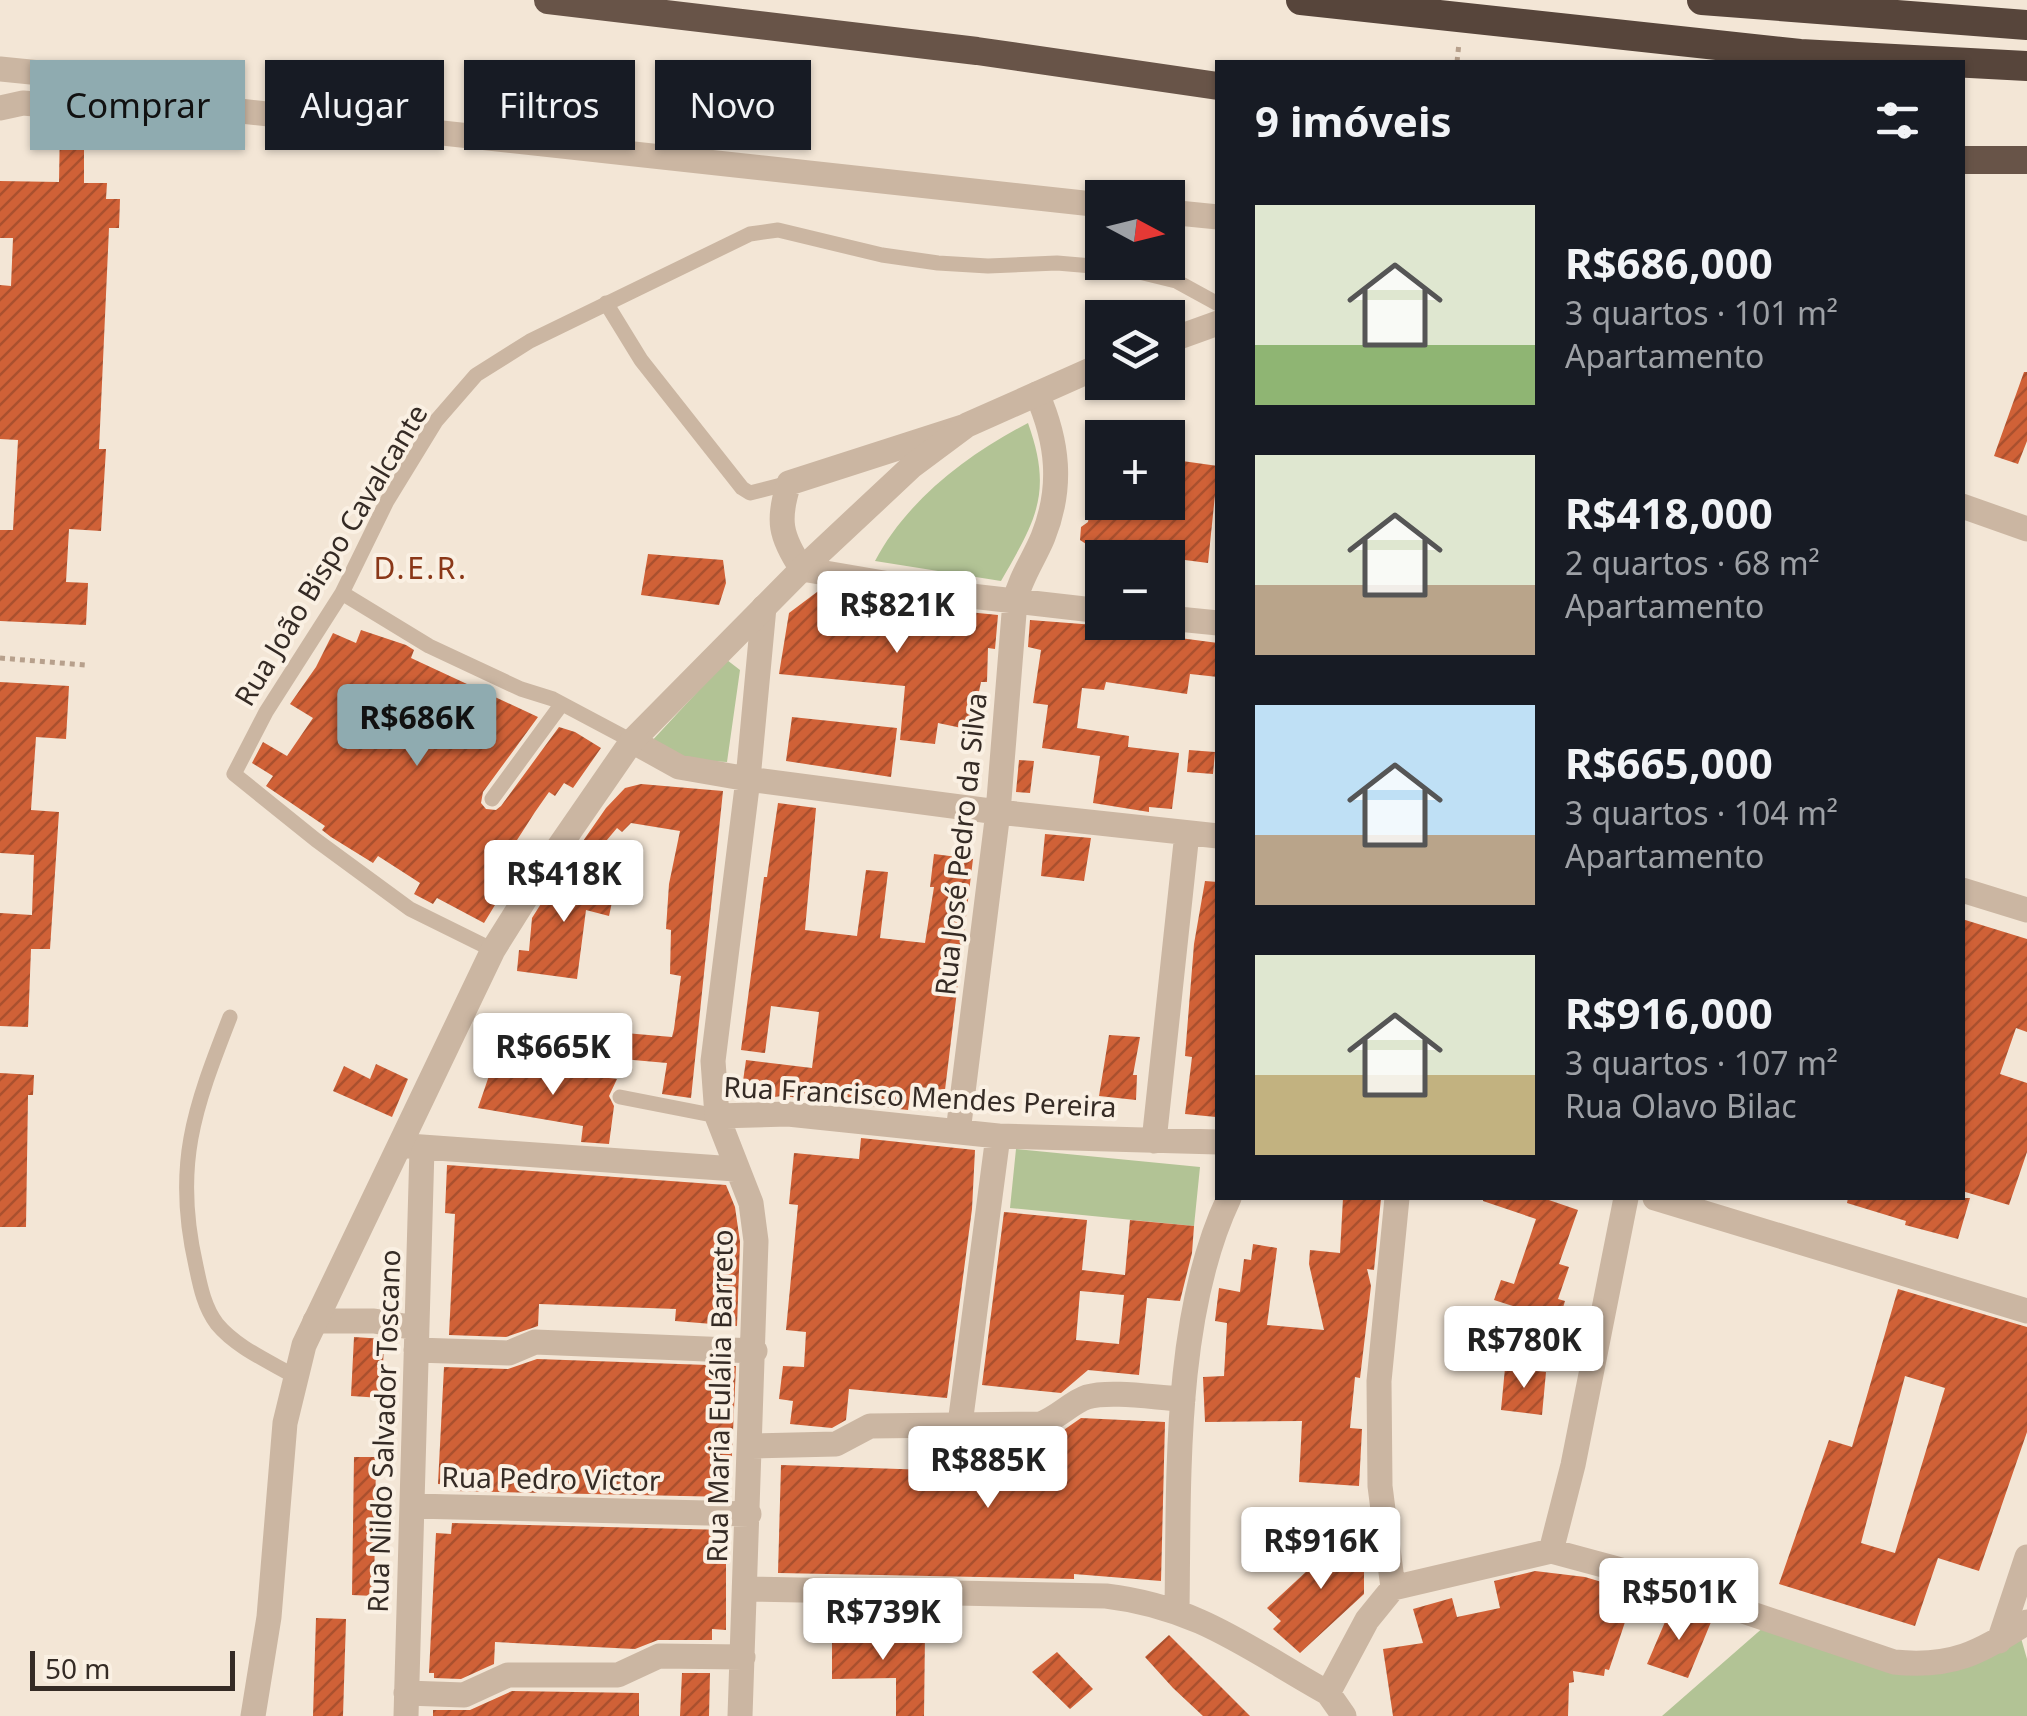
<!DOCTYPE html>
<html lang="pt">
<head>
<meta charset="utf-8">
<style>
  :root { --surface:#171b24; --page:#20242c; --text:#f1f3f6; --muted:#9ea1a6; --accent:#8fabb0 }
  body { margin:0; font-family:"Noto Sans",sans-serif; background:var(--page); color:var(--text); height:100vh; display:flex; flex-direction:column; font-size:38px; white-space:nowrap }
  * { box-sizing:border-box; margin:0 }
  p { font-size:32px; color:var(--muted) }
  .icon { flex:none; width:55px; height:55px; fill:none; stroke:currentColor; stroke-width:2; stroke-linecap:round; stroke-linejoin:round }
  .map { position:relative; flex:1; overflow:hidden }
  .panel { position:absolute; left:1215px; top:60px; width:750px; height:1140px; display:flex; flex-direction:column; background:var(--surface); border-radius:0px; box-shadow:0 2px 8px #0004 }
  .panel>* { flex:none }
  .top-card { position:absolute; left:30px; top:60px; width:950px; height:90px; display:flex; gap:20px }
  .needle { width:65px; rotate:97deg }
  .controls { position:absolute; left:1085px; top:180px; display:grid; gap:20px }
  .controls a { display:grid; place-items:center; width:100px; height:100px; border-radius:0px; background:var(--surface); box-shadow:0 2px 8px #0004; font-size:50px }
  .scale { position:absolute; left:30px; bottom:25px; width:205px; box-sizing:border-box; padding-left:10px; border:5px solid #352b25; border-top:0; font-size:28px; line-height:35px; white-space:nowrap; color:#352b25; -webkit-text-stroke:8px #faf0e3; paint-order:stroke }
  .price { position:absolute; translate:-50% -85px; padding:0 22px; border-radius:10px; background:#fff; color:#222; font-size:32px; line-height:65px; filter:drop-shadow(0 2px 5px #0008) }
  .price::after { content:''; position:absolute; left:50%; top:60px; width:30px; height:22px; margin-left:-15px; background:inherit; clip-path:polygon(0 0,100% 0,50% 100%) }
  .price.current { background:var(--accent); color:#111 }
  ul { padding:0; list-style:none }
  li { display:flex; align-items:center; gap:30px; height:250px; padding:0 40px }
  li span { display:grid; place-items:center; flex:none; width:280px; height:200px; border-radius:0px; color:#555 }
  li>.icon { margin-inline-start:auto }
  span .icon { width:120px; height:120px; fill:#fffc; stroke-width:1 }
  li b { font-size:42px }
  h2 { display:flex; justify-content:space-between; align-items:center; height:120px; padding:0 40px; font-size:42px }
  .tag { padding:0 35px; border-radius:0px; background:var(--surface); box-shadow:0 2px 8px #0004; font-size:35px; line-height:90px }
  .tag.current { background:var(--accent); color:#111 }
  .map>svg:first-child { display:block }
</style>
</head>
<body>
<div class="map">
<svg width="2027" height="1716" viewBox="0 0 2027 1716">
  <defs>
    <pattern id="building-hatch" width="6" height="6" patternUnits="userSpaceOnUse" patternTransform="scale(2.5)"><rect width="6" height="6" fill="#d06137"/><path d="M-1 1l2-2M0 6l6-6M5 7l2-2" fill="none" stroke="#aa502e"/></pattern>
  </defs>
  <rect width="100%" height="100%" fill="#f3e6d6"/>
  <!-- green -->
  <path fill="#b2c395" d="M1028 423C1053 493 1036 520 1001 581L875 561C907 500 968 454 1028 423Z
    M727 660 740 670 727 762 693 760 649 744Z
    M1016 1149 1200 1167 1194 1226 1010 1208Z
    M1765 1626 1916 1674 2021 1638 2027 1659V1716H1662Z"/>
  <!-- building -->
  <path fill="url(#building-hatch)" fill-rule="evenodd" d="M60 123 84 125V183H107L106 199H120L119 228H109L99 449H106L101 531 69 529 66 582 88 583 86 625 0 621V530H13L18 440 0 439V285L11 286 13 238H0V181L59 182Z
    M2024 372H2027V441L2018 464 1994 456Z
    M1168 459 1218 466 1208 563 1092 548 1080 540 1081 527 1088 522 1091 502H1168Z
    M648 554 723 560 726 583 719 605 641 595Z
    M821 589 834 591 833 606 877 609 878 603 998 615 995 649 988 648 987 682H981L971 730 938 723 935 744 900 740 905 686 779 674 789 613Z
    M1030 620 1108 626 1111 629 1218 643V677L1190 674 1187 694 1106 682 1104 690 1082 688 1077 728 1129 736 1128 747 1179 753 1172 809 1149 807V812L1093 803 1100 756 1042 748 1048 705 1033 703 1041 650 1028 647Z
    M361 630 406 645 414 650 411 658 538 717 483 792 481 803 486 809 496 810 501 806 559 727 575 732 601 748 573 788 564 783 555 796 549 792 535 812 517 840 522 842 497 882 506 887 484 923 437 898 433 904 414 894 420 883 378 856 373 863 331 837 322 830 325 826 266 786 273 776 252 763 263 742 287 756 313 718 290 704 316 667 333 633 356 643Z
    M0 682 69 686 66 739 36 737 31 810 59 812 50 949H31L28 1027 0 1026V913L32 915 34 855 0 853Z
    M792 717 897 728 891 777 786 761Z
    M1189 750 1215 752 1213 774 1187 772Z
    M1019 760 1034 761 1030 793 1016 792Z
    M641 784 723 791 691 1098 662 1094 667 1063 622 1059 625 1033 672 1037 674 1029 681 976 670 974 671 930 666 929 669 884 680 831 631 823 622 832 617 828 596 853 583 841 606 808 625 788Z
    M778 803 816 808 805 930 857 936 866 870 888 872 880 938 925 943 934 887H930L934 854 973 859 945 1090 911 1086 908 1110 782 1096 766 1098 741 1095 746 1060 812 1068 819 1012 771 1006 765 1053 741 1050 764 877H767Z
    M1045 834 1091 838 1084 881 1041 876Z
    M561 872 616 884 609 916 586 910 577 979 517 971 519 950 529 951 532 918Z
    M1205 881 1218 882 1216 1117 1185 1114 1192 1057 1185 1056 1194 944Z
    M1962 919 2027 939V1032L2016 1028 2000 1074 2027 1083V1152L2009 1205 1962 1191Z
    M487 1016 515 1022 508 1058 481 1055Z
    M1109 1035 1140 1037 1133 1075H1137L1136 1100 1099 1096Z
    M376 1064 408 1079 392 1117 333 1091 344 1066 370 1079Z
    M493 1064 617 1079 609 1096 614 1106 609 1144 581 1142 583 1126 478 1108Z
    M0 1073 34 1075 33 1095H28L26 1227H0Z
    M861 1138 975 1150 972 1209 947 1398 849 1389 846 1420 832 1428 790 1424 793 1401 779 1399 783 1366 804 1367 806 1332 786 1330 798 1205 789 1204 794 1153 859 1159Z
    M447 1165 726 1185 735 1207 740 1242 737 1326 675 1321 676 1309 539 1304 538 1326 506 1337 449 1335 455 1214 445 1213Z
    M1343 1198H1381L1374 1270 1367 1269 1371 1286 1360 1378 1355 1377 1350 1428 1362 1429 1359 1486 1299 1482 1302 1421 1205 1422 1203 1377 1224 1376 1227 1323 1215 1321 1219 1288 1240 1292 1244 1259 1251 1260 1253 1244 1277 1248 1267 1325 1324 1330 1309 1264 1310 1250 1340 1253Z
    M1483 1198H1543L1578 1210 1559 1264 1569 1267 1558 1299 1565 1301 1559 1321 1494 1300 1501 1280 1514 1284 1536 1219 1483 1201Z
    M1848 1198H1970L1958 1239 1905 1225 1906 1221 1847 1203Z
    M1004 1212 1087 1220 1082 1270 1125 1275 1130 1220 1194 1226 1192 1253 1180 1301 1147 1298 1139 1375 1088 1370 1061 1393 982 1385ZM1080 1291 1124 1295 1119 1344 1076 1340Z
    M1898 1289 2027 1327V1432L1979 1571 1938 1558 1915 1626 1779 1584 1829 1440 1852 1447ZM1905 1376 1945 1388 1895 1553 1861 1543Z
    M354 1337 384 1339 382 1398 351 1396Z
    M537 1359 736 1366 730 1497 454 1491V1485L438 1484 444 1367 508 1369Z
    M1505 1368 1546 1372 1542 1415 1501 1410Z
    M1081 1418 1165 1422 1161 1581 1074 1574V1579L778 1573 781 1465 929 1470 930 1451 974 1453V1444L1057 1447 1058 1434Z
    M354 1457H376L374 1596 352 1595Z
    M452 1523 726 1530V1630L712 1629V1640H658L635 1649 495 1642 494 1664 461 1679 434 1678V1673H429L436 1533 451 1534Z
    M1309 1542 1364 1543V1594L1300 1653 1273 1629 1281 1621 1267 1608 1309 1569Z
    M1535 1571 1585 1577 1635 1592 1609 1670 1605 1669 1604 1676 1573 1671 1574 1682 1569 1683 1568 1716H1393L1383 1649 1423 1643 1413 1609 1452 1598 1457 1617 1500 1608 1494 1581Z
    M1671 1608 1711 1622 1688 1678 1647 1664Z
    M316 1618 346 1619 343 1716H313Z
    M832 1626H861V1633L925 1634 924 1716H896V1678L832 1679Z
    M1169 1635 1250 1716H1203L1173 1688 1145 1657Z
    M1057 1652 1093 1689 1070 1709 1032 1672Z
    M682 1673H710L709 1716H680Z
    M512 1691 639 1693V1716H433V1710H470Z"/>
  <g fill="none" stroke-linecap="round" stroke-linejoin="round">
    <!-- path -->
    <path stroke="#b7a08c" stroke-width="5" stroke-dasharray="5 5" stroke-linecap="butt" d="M1457 62 1459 43
      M0 658 85 665"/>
    <!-- service -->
    <path stroke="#cbb6a2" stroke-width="15" d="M606 303 641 360 742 488 750 493 789 483
      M342 593 429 646 521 689 553 699 632 741
      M492 799 561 705
      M493 950 410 909 316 840 234 774 266 712 342 593 387 501 436 421 476 375 530 341 750 234 778 230 882 255 938 263 988 266 1057 263 1127 269 1176 281 1218 304
      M230 1017C194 1109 173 1166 196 1266 200 1285 204 1307 217 1324 236 1347 268 1361 294 1376
      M620 1097 717 1116"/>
    <!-- minor -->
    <path stroke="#cbb6a2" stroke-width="25" d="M0 69 130 82 176 104 1102 205
      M0 108 23 103 126 112 176 104
      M1168 212 1218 217
      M963 427 789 483C777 520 780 536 802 569L936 592 1102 611
      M1168 618 1218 623
      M632 741 679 767 748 779 998 812 1218 836
      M1962 890 2027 910
      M717 1116 788 1114 998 1136 1218 1142
      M958 1132 998 812 1015 601C1020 578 1034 559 1043 537 1063 487 1058 442 1037 394
      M1154 1141 1187 833
      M408 1146 735 1169
      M1655 1198 2027 1311
      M315 1321H374L416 1328
      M416 1350 509 1353 535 1342 755 1351
      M960 1424 998 1136
      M752 1446 836 1444 870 1426 1040 1424C1058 1418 1070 1403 1087 1397 1111 1390 1157 1398 1183 1399
      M412 1506 749 1514
      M1551 1551 1573 1465 1626 1198
      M1393 1588 1380 1486 1379 1381 1397 1198
      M746 1589 1106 1596C1199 1607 1249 1649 1328 1693
      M1177 1610C1179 1481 1173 1316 1229 1198
      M1999 1641 2027 1557
      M406 1693 464 1695 508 1675H618L659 1656 743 1657
      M406 1716 422 1148
      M740 1716 756 1241 751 1203 717 1116 713 1061 748 779 764 607
      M1344 1716 1328 1693 1367 1620 1393 1588 1551 1551 1625 1571 1894 1662C1951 1668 1980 1653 2027 1622"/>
    <!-- tertiary -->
    <path stroke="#cbb6a2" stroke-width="25" d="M1168 341 1218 323
      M1962 506 2027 529
      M253 1716 269 1617 285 1423 304 1345 493 950 545 867 632 741 802 569 912 466 967 425 1102 365"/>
    <!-- trunk -->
    <path stroke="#685448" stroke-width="28" d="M548 0 977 51 1218 86
      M1962 160H2027"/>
    <!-- motorway -->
    <path stroke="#57453b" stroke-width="30" d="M1301 0 1800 54 2027 66
      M1702 0 2027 25"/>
  </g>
  <g text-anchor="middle" stroke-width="8" stroke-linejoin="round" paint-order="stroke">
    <!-- street labels -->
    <g font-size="28" fill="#352b25" stroke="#faf0e3">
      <text transform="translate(331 555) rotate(-59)" y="10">Rua João Bispo Cavalcante</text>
      <text transform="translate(961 844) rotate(-84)" y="10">Rua José Pedro da Silva</text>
      <text transform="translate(920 1097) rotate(3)" y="10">Rua Francisco Mendes Pereira</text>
      <text transform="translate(720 1396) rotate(-89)" y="10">Rua Maria Eulália Barreto</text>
      <text transform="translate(384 1431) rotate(-88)" y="10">Rua Nildo Salvador Toscano</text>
      <text transform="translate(551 1479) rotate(1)" y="10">Rua Pedro Victor</text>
    </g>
    <!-- neighbourhood labels -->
    <g font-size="30" letter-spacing="2.5" fill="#8a3718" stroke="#faf0e3">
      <text x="421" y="579">D.E.R.</text>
    </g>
  </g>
</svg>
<div class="controls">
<a><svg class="needle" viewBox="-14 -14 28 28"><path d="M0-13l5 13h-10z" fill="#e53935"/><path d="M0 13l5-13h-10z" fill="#9ea1a6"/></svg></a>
<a><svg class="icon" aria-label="layers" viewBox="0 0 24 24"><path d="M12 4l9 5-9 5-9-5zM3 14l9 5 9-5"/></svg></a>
<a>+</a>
<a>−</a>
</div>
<div class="scale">50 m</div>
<b class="price" style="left:897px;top:656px">R$821K</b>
<b class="price current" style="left:417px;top:769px">R$686K</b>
<b class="price" style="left:564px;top:925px">R$418K</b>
<b class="price" style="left:553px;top:1098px">R$665K</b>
<b class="price" style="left:1524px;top:1391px">R$780K</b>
<b class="price" style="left:988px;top:1511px">R$885K</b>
<b class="price" style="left:1321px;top:1592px">R$916K</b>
<b class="price" style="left:1679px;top:1643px">R$501K</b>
<b class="price" style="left:883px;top:1663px">R$739K</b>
<div class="top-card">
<a class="tag current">Comprar</a>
<a class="tag">Alugar</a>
<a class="tag">Filtros</a>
<a class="tag">Novo</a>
</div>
<section class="panel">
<h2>9 imóveis<svg class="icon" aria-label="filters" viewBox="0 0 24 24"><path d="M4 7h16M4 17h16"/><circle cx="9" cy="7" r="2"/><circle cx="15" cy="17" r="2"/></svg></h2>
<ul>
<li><span style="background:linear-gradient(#dfe7d0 70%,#8fb573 0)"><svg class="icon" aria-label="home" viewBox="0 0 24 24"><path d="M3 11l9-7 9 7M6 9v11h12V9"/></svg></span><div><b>R$686,000</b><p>3 quartos · 101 m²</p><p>Apartamento</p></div></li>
<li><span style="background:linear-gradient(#dfe7d0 65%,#b9a48a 0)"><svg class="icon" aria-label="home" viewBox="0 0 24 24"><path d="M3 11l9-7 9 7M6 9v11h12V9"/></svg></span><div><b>R$418,000</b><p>2 quartos · 68 m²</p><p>Apartamento</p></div></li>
<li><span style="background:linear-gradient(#bfe0f5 65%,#b9a48a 0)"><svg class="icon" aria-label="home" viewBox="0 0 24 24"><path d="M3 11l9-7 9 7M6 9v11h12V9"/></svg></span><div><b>R$665,000</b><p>3 quartos · 104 m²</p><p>Apartamento</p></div></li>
<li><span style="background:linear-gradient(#dfe7d0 60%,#c2b280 0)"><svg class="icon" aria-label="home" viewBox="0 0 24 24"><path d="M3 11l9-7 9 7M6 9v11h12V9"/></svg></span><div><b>R$916,000</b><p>3 quartos · 107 m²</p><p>Rua Olavo Bilac</p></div></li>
</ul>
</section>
</div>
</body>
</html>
